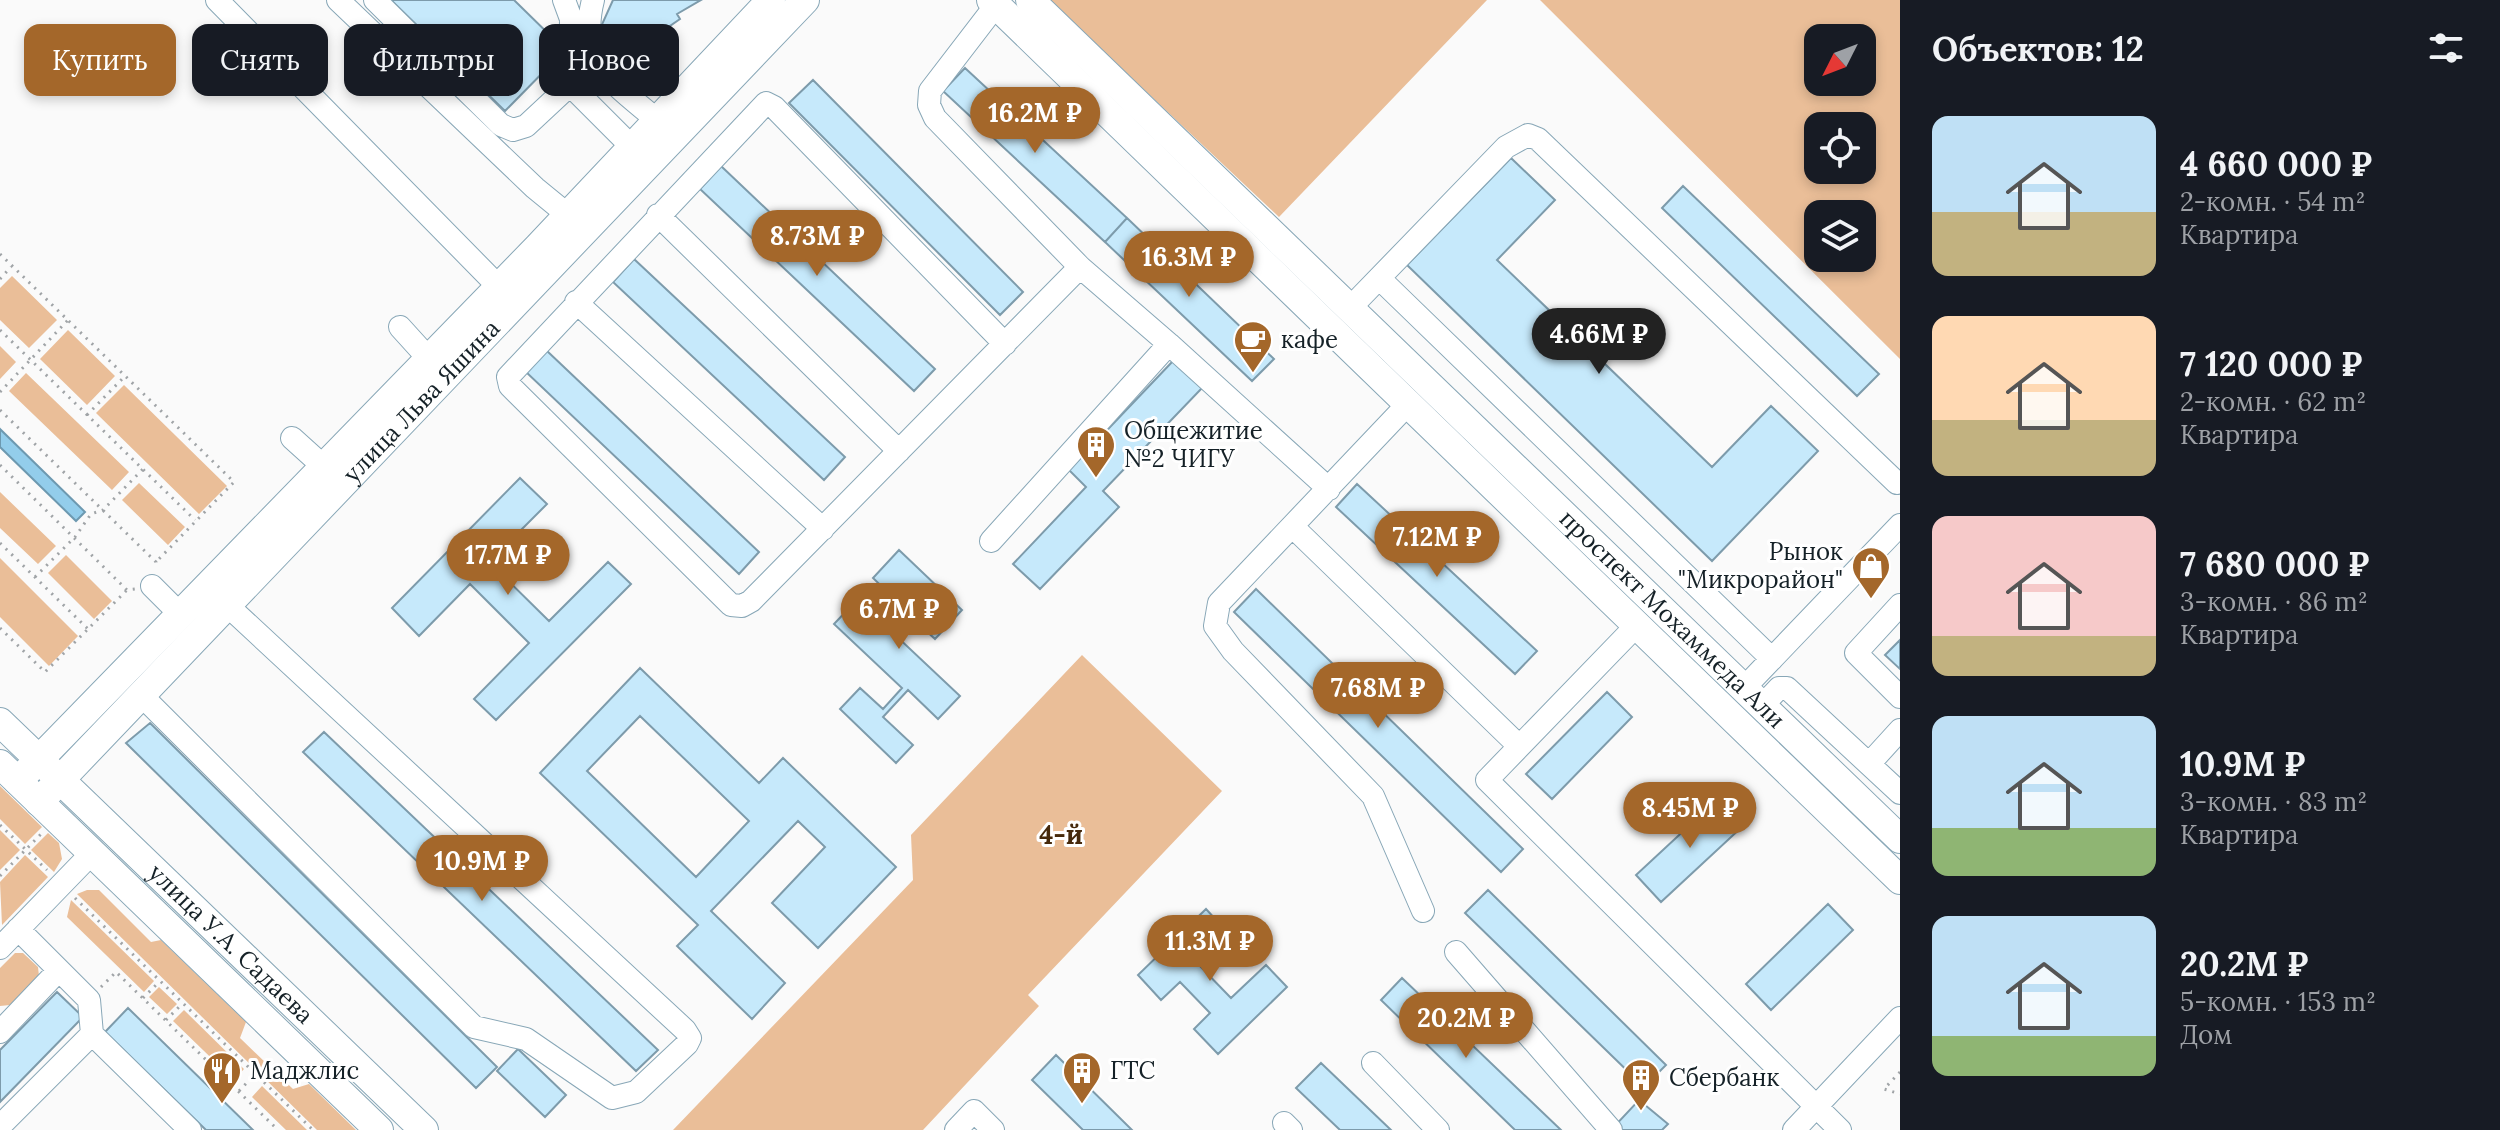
<!DOCTYPE html>
<html lang="ru">
<head>
<meta charset="utf-8">
<style>
  :root { --surface:#171b24; --page:#20242c; --text:#f1f3f6; --muted:#9ea1a6; --accent:#a4672a }
  body { margin:0; font-family:Lora,serif; background:var(--page); color:var(--text); height:100vh; display:flex; flex-direction:column; font-size:30px; white-space:nowrap }
  * { box-sizing:border-box; margin:0 }
  p { font-size:26px; color:var(--muted) }
  .icon { flex:none; width:44px; height:44px; fill:none; stroke:currentColor; stroke-width:2; stroke-linecap:round; stroke-linejoin:round }
  .map { position:relative; flex:1; overflow:hidden }
  .side { display:flex; flex-direction:column; background:var(--surface); width:600px }
  .side>* { flex:none }
  .top-card { position:absolute; left:24px; top:24px; width:760px; height:72px; display:flex; gap:16px }
  .needle { width:52px; rotate:228deg }
  .controls { position:absolute; left:1804px; top:24px; display:grid; gap:16px }
  .controls a { display:grid; place-items:center; width:72px; height:72px; border-radius:16px; background:var(--surface); box-shadow:0 4px 12px #0003; font-size:40px }
  .price { position:absolute; translate:-50% -68px; padding:0 18px; border-radius:28px; background:var(--accent); color:#fff; font-size:26px; line-height:52px; filter:drop-shadow(0 2px 4px #0008) }
  .price::after { content:''; position:absolute; left:50%; top:48px; width:24px; height:18px; margin-left:-12px; background:inherit; clip-path:polygon(0 0,100% 0,50% 100%) }
  .price.current { background:#222; color:#fff }
  ul { padding:0; list-style:none }
  li { display:flex; align-items:center; gap:24px; height:200px; padding:0 32px }
  li span { display:grid; place-items:center; flex:none; width:224px; height:160px; border-radius:16px; color:#555 }
  li>.icon { margin-inline-start:auto }
  span .icon { width:96px; height:96px; fill:#fffc; stroke-width:1 }
  li b { font-size:34px }
  h2 { display:flex; justify-content:space-between; align-items:center; height:96px; padding:0 32px; font-size:34px }
  .chip { padding:0 28px; border-radius:16px; background:var(--surface); box-shadow:0 4px 12px #0003; font-size:28px; line-height:72px }
  .chip.current { background:var(--accent); color:#fff }
  main { display:flex; flex:1; min-height:0 }
  .map>svg:first-child { display:block }
</style>
</head>
<body>
<main>
<div class="map">
<svg width="1900" height="1130" viewBox="0 0 1900 1130">
  <rect width="100%" height="100%" fill="#fafafa"/>
  <!-- green -->
  <path fill="#eabe98" fill-rule="evenodd" d="M1049 0H1487L1279 217Z
    M1540 0H1900V359ZM1818 38H1862V82H1818ZM1818 126H1862V170H1818ZM1818 214H1862V258H1818Z
    M12 276 57 320 29 348 0 320V288Z
    M68 330 115 376 87 405 40 359Z
    M0 346 16 362 0 379Z
    M26 373 129 472 112 490 9 391Z
    M124 385 227 486 199 514 96 413Z
    M139 483 185 527 168 545 122 500Z
    M0 492 56 546 38 564 0 528Z
    M66 555 112 601 94 619 48 573Z
    M0 558 78 636 49 666 0 617Z
    M1082 655 1222 791 1028 995 1039 1006 923 1130H673L913 880 911 835Z
    M0 786 42 827 25 844 0 819Z
    M0 830 20 850 0 870Z
    M48 833 59 843 62 859 54 872 31 850Z
    M25 855 48 877 2 925 0 882Z
    M87 890H99L151 942 161 940 246 1022 240 1038 293 1089 309 1084 356 1130H317L77 894Z
    M71 900 154 981 144 992 67 917Z
    M15 953H23L38 967 39 976 10 1005 0 1006V968Z
    M159 987 177 1004 167 1014 149 997Z
    M184 1010 244 1069 234 1080 173 1021Z
    M262 1086 307 1130H286L252 1097Z"/>
  <!-- water -->
  <path fill="#93cdeb" stroke="#6d99b0" stroke-width="2" d="M0 429 85 512 76 521 0 447Z"/>
  <!-- building -->
  <path fill="#c6e9fb" stroke="#7d9bab" stroke-width="2" fill-rule="evenodd" d="M391 0H514L565 50 505 111Z
    M613 0H701L677 14 680 19 670 26 662 43 656 49 650 43 639 53 645 59 628 74 613 56 615 42 612 37 608 42 599 31Z
    M965 68 1127 218 1105 242 943 91Z
    M813 80 1023 292 1000 315 789 103Z
    M1511 158 1555 200 1497 260 1712 467 1771 406 1818 451 1712 561 1407 265Z
    M721 166 935 369 914 391 700 189Z
    M1683 186 1879 374 1857 396 1662 208Z
    M1127 218 1274 359 1252 381 1105 242Z
    M634 259 845 457 824 480 613 282Z
    M546 350 759 552 739 574 526 372Z
    M1173 361 1202 388 1103 491 1119 507 1040 589 1013 564 1086 487 1069 470Z
    M520 478 547 504 489 562 549 621 608 562 631 584 496 720 474 699 529 643 470 584 419 636 392 608Z
    M1357 484 1537 651 1515 674 1336 507Z
    M899 550 962 610 935 639 909 615 893 633 960 696 938 719 908 690 883 717 913 745 896 763 840 709 860 688 883 709 902 688 834 624 855 602 881 626 901 605 873 578Z
    M1256 589 1523 849 1501 872 1234 612Z
    M1900 640V669L1885 655Z
    M640 668 759 783 783 758 896 867 818 948 772 903 825 847 798 821 711 911 785 983 752 1019 677 946 698 925 540 773ZM640 716 749 821 696 877 587 771Z
    M1607 692 1632 717 1552 799 1526 774Z
    M150 723 497 1067 476 1088 126 743Z
    M324 732 658 1050 636 1071 303 752Z
    M1718 799 1743 826 1661 902 1636 875Z
    M1488 890 1666 1065 1644 1087 1465 913Z
    M1828 904 1853 930 1771 1010 1746 984Z
    M1206 909 1228 933 1197 963 1231 998 1266 965 1287 987 1218 1054 1194 1029 1210 1013 1180 982 1161 1000 1138 975Z
    M1402 978 1561 1130H1515L1381 1000Z
    M57 992 83 1017 0 1102V1050Z
    M128 1008 253 1130H206L105 1032Z
    M518 1049 566 1095 545 1117 497 1071Z
    M1056 1055 1132 1130H1083L1032 1080Z
    M1321 1063 1391 1130H1340L1296 1088Z
    M1639 1100 1668 1124 1662 1130H1611Z"/>
  <g fill="none" stroke-linecap="round" stroke-linejoin="round">
    <!-- minor casing -->
    <g stroke="#88a7b7" stroke-width="24">
      <path id="minor" d="M217 0 499 287
        M338 0 535 188 568 215
        M375 0 501 125 513 130 526 126 570 85 632 147
        M564 0 571 19 570 85
        M593 0C577 63 615 84 657 120
        M996 5 930 91 929 105 935 118 1080 267 751 601 742 606 731 605 510 386 508 377 766 103 774 107 1005 344
        M658 215 899 451
        M1379 278 1772 659
        M576 302 823 529
        M1350 308 1506 147 1528 135 1538 139 1897 483
        M400 327 429 359
        M1169 344 1329 489
        M1408 404 1219 603 1215 626 1233 651 1373 796 1423 911
        M292 438 323 466
        M1293 527 1518 745
        M991 541 1169 344 1080 267
        M152 586 180 614
        M1900 605 1856 653 1900 697
        M1636 626 1487 780 1840 1130
        M1744 688 1900 525
        M141 695 474 1027 526 1039 612 1098 636 1092 687 1044 690 1038 685 1030 228 606
        M1762 706 1779 688H1787L1900 793
        M1869 764 1900 730
        M0 948 92 853
        M1456 952 1611 1130
        M0 1032 59 970
        M92 1034 190 1130
        M1373 1063 1438 1130
        M1284 1123 1291 1130
        M0 1126 92 1034 89 1000 18 929
        M956 1130 974 1111 993 1130
        M1794 1130 1900 1018"/>
    </g>
    <!-- major casing -->
    <g stroke="#88a7b7" stroke-width="30">
      <g id="major">
        <path d="M991 0 1900 880"/>
        <path id="s1" d="M1030 0 1900 839"/>
        <path id="s2" d="M0 722 424 1130"/>
        <path d="M0 764 379 1130"/>
        <path d="M18 781 538 247 771 0"/>
        <path id="s3" d="M39 802 805 0"/>
      </g>
    </g>
    <!-- path -->
    <path stroke="#a0a4a7" stroke-width="3" stroke-dasharray="2 6" stroke-linecap="butt" d="M0 254 234 482 156 562
      M0 279 11 267
      M0 330 195 520
      M0 392 68 320
      M0 410 156 562 155 568
      M87 415 125 376
      M0 465 127 590 135 589
      M0 543 88 629
      M35 577 75 537 91 514 103 510 143 469
      M0 628 45 672 127 590
      M0 825 47 870
      M0 876 41 834
      M75 898 313 1130
      M101 987 116 972 278 1130
      M143 998 160 981
      M166 1020 183 1003
      M1900 1072 1884 1089 1900 1094
      M239 1091 255 1074"/>
    <!-- minor -->
    <use href="#minor" stroke="#fff" stroke-width="22"/>
    <!-- major -->
    <use href="#major" stroke="#fff" stroke-width="28"/>
  </g>
  <!-- icons -->
  <defs>
    <g id="cafe-pin" transform="scale(2)"><path d="M0 17L-7.5 6A9.5 9.5 0 1 1 7.5 6Z" fill="#a4672a" stroke="#fff"/><path d="M-5.5-4.5H6V0H3Q3 3.5 0 3.5H-2.5Q-5.5 3.5-5.5 0ZM3-3.2v2h1.7v-2ZM-6 4.5H4V6H-6Z" fill="#fff"/></g>
    <g id="building-pin" transform="scale(2)"><path d="M0 17L-7.5 6A9.5 9.5 0 1 1 7.5 6Z" fill="#a4672a" stroke="#fff"/><path d="M-4-6H4V6H1V3H-1V6H-4ZM-2.5-4.3h1.7v1.8h-1.7ZM.8-4.3h1.7v1.8H.8ZM-2.5-1h1.7V.8h-1.7ZM.8-1h1.7V.8H.8Z" fill="#fff"/></g>
    <g id="shop-pin" transform="scale(2)"><path d="M0 17L-7.5 6A9.5 9.5 0 1 1 7.5 6Z" fill="#a4672a" stroke="#fff"/><path d="M-5-2.5h2.3a2.7 3.5 0 0 1 5.4 0H5L5.5 6h-11ZM-1.5-2.5h3a1.5 2.3 0 0 0-3 0Z" fill="#fff"/></g>
    <g id="restaurant-pin" transform="scale(2)"><path d="M0 17L-7.5 6A9.5 9.5 0 1 1 7.5 6Z" fill="#a4672a" stroke="#fff"/><path d="M-5-6h1v4h1v-4h1v4h1v-4h1v5L-1.5 .5V6h-2V.5L-5-1ZM5-6V6H3V1.5H1.5Q1.5-4 5-6Z" fill="#fff"/></g>
  </defs>
  <g fill-rule="evenodd">
    <use href="#cafe-pin" x="1253" y="340"/>
    <use href="#building-pin" x="1096" y="445"/>
    <use href="#shop-pin" x="1871" y="566"/>
    <use href="#restaurant-pin" x="222" y="1071"/>
    <use href="#building-pin" x="1082" y="1071"/>
    <use href="#building-pin" x="1641" y="1078"/>
  </g>
  <g text-anchor="middle" stroke-width="6" stroke-linejoin="round" paint-order="stroke">
    <!-- poi labels -->
    <g font-size="24" fill="#152127" stroke="#fff" text-anchor="start">
      <text x="1281" y="348">кафе</text>
      <text x="1124" y="439">Общежитие<tspan x="1124" dy="28">№2 ЧИГУ</tspan></text>
      <text x="1843" y="560" text-anchor="end">Рынок<tspan x="1843" dy="28">"Микрорайон"</tspan></text>
      <text x="250" y="1079">Маджлис</text>
      <text x="1110" y="1079">ГТС</text>
      <text x="1669" y="1086">Сбербанк</text>
    </g>
    <!-- street labels -->
    <g font-size="24" fill="#152127" stroke="#fff">
      <text dy="8" stroke="none"><textPath href="#s3" startOffset="554">улица Льва Яшина</textPath></text>
      <text dy="8" stroke="none"><textPath href="#s1" startOffset="892">проспект Мохаммеда Али</textPath></text>
      <text dy="8" stroke="none"><textPath href="#s2" startOffset="320">улица У.А. Садаева</textPath></text>
    </g>
    <!-- neighbourhood labels -->
    <g font-size="26" font-weight="bold" fill="#46290c" stroke="#fff">
      <text x="1061" y="844">4-й</text>
    </g>
  </g>
</svg>
<div class="controls">
<a><svg class="needle" viewBox="-14 -14 28 28"><path d="M0-13l5 13h-10z" fill="#e53935"/><path d="M0 13l5-13h-10z" fill="#9ea1a6"/></svg></a>
<a><svg class="icon" aria-label="locate" viewBox="0 0 24 24"><circle cx="12" cy="12" r="6"/><path d="M12 2v4M12 18v4M2 12h4M18 12h4"/></svg></a>
<a><svg class="icon" aria-label="layers" viewBox="0 0 24 24"><path d="M12 4l9 5-9 5-9-5zM3 14l9 5 9-5"/></svg></a>
</div>
<b class="price" style="left:1035px;top:155px">16.2M ₽</b>
<b class="price" style="left:817px;top:278px">8.73M ₽</b>
<b class="price" style="left:1189px;top:299px">16.3M ₽</b>
<b class="price current" style="left:1599px;top:376px">4.66M ₽</b>
<b class="price" style="left:1437px;top:579px">7.12M ₽</b>
<b class="price" style="left:508px;top:597px">17.7M ₽</b>
<b class="price" style="left:899px;top:651px">6.7M ₽</b>
<b class="price" style="left:1378px;top:730px">7.68M ₽</b>
<b class="price" style="left:1690px;top:850px">8.45M ₽</b>
<b class="price" style="left:482px;top:903px">10.9M ₽</b>
<b class="price" style="left:1210px;top:983px">11.3M ₽</b>
<b class="price" style="left:1466px;top:1060px">20.2M ₽</b>
<div class="top-card">
<a class="chip current">Купить</a>
<a class="chip">Снять</a>
<a class="chip">Фильтры</a>
<a class="chip">Новое</a>
</div>
</div>
<section class="side">
<h2>Объектов: 12<svg class="icon" aria-label="filters" viewBox="0 0 24 24"><path d="M4 7h16M4 17h16"/><circle cx="9" cy="7" r="2"/><circle cx="15" cy="17" r="2"/></svg></h2>
<ul>
<li><span style="background:linear-gradient(#bfe0f5 60%,#c2b280 0)"><svg class="icon" aria-label="home" viewBox="0 0 24 24"><path d="M3 11l9-7 9 7M6 9v11h12V9"/></svg></span><div><b>4 660 000 ₽</b><p>2-комн. · 54 m²</p><p>Квартира</p></div></li>
<li><span style="background:linear-gradient(#ffd9b3 65%,#c2b280 0)"><svg class="icon" aria-label="home" viewBox="0 0 24 24"><path d="M3 11l9-7 9 7M6 9v11h12V9"/></svg></span><div><b>7 120 000 ₽</b><p>2-комн. · 62 m²</p><p>Квартира</p></div></li>
<li><span style="background:linear-gradient(#f6c9c9 75%,#c2b280 0)"><svg class="icon" aria-label="home" viewBox="0 0 24 24"><path d="M3 11l9-7 9 7M6 9v11h12V9"/></svg></span><div><b>7 680 000 ₽</b><p>3-комн. · 86 m²</p><p>Квартира</p></div></li>
<li><span style="background:linear-gradient(#bfe0f5 70%,#8fb573 0)"><svg class="icon" aria-label="home" viewBox="0 0 24 24"><path d="M3 11l9-7 9 7M6 9v11h12V9"/></svg></span><div><b>10.9M ₽</b><p>3-комн. · 83 m²</p><p>Квартира</p></div></li>
<li><span style="background:linear-gradient(#bfe0f5 75%,#8fb573 0)"><svg class="icon" aria-label="home" viewBox="0 0 24 24"><path d="M3 11l9-7 9 7M6 9v11h12V9"/></svg></span><div><b>20.2M ₽</b><p>5-комн. · 153 m²</p><p>Дом</p></div></li>
</ul>
</section>
</main>
</body>
</html>
